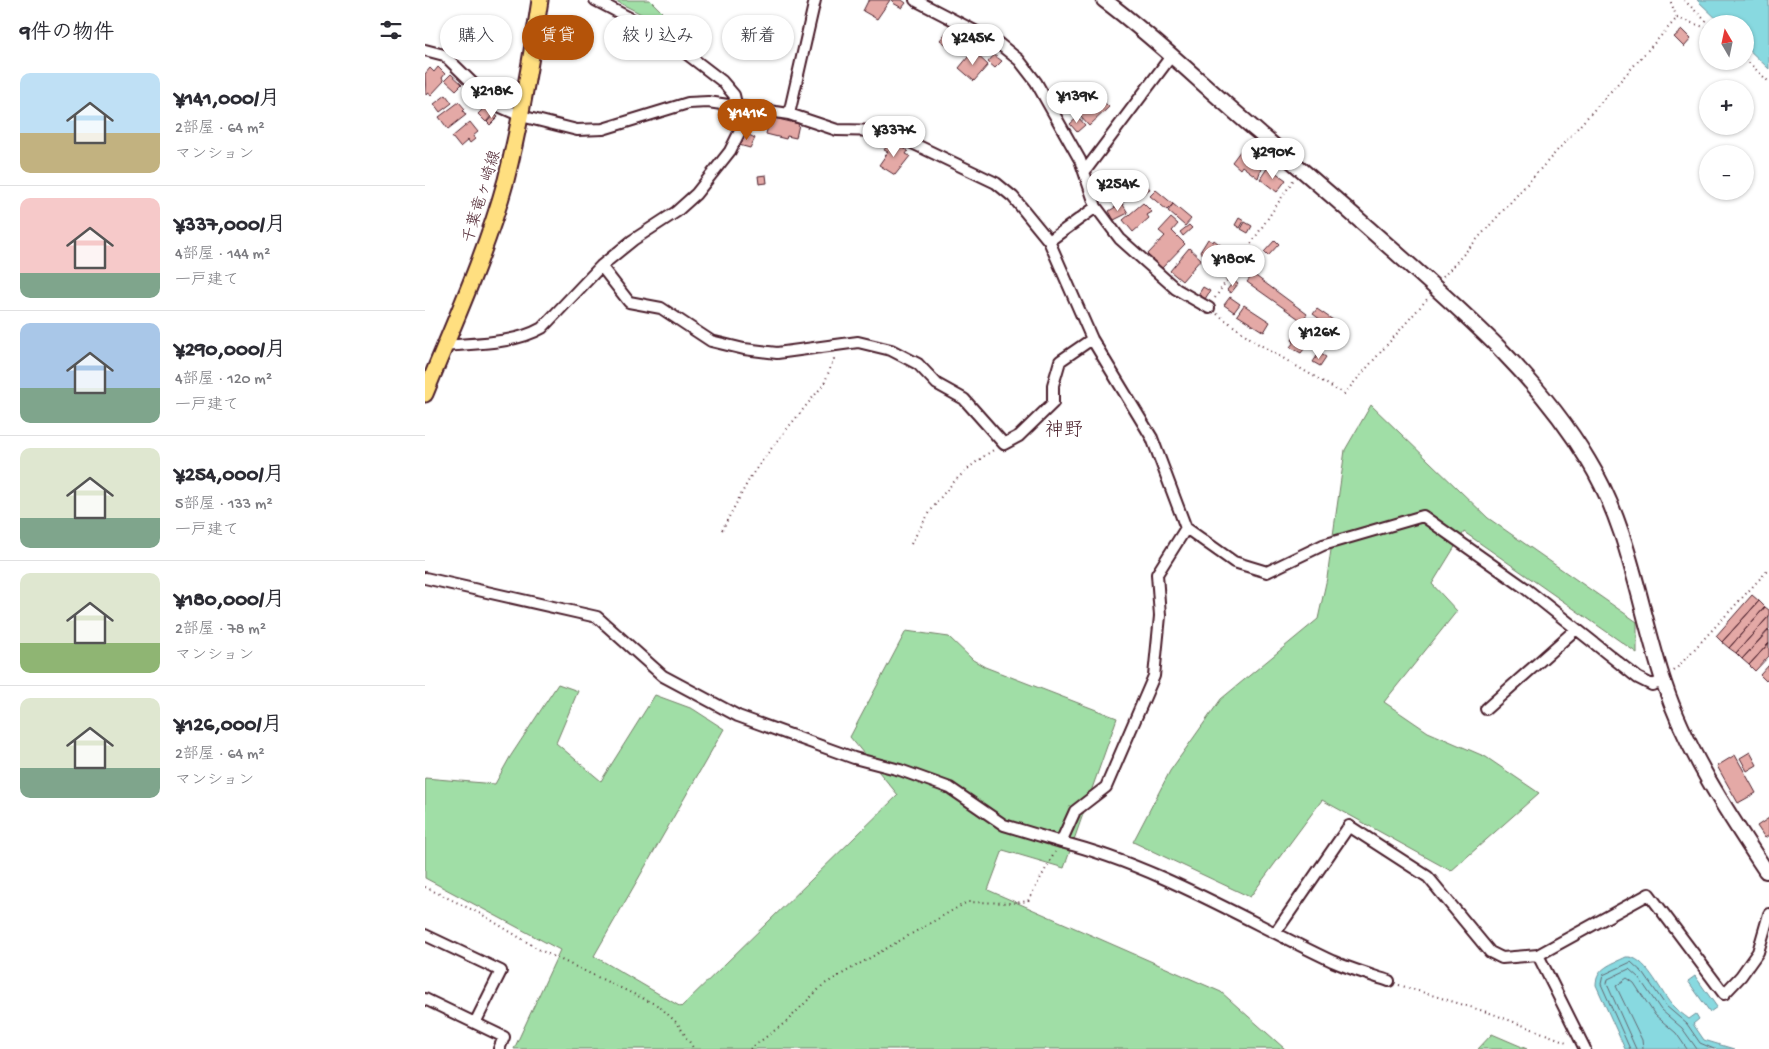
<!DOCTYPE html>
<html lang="ja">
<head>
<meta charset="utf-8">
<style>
  :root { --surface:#fff; --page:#f2f2f3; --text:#2b2b33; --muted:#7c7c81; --line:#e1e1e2; --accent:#b45309 }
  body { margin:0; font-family:"Gochi Hand","Klee One",sans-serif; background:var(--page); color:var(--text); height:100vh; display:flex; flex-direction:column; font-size:19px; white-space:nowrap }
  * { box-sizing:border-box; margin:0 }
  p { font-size:16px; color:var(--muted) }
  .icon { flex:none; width:28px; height:28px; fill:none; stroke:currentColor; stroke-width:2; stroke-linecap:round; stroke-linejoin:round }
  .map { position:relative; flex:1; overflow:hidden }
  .side { display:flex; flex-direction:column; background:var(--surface); width:425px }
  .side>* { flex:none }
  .banner { position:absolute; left:15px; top:15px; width:475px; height:45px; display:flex; gap:10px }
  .needle { width:32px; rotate:351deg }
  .controls { position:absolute; left:1274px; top:15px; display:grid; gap:10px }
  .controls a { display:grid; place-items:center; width:55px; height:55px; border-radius:50%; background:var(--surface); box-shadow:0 1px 4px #0004; font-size:25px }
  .price { position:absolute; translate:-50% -42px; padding:0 11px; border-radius:18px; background:#fff; color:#222; font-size:16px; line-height:32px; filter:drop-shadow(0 1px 2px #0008) }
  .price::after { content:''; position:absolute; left:50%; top:30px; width:15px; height:11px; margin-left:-8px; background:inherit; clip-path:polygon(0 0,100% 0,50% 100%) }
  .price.selected { background:var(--accent); color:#fff }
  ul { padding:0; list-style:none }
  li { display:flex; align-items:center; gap:15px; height:125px; padding:0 20px }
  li+li { border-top:1px solid var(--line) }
  li span { display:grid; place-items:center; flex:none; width:140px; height:100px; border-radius:10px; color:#555 }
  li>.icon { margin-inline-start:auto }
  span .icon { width:60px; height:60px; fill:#fffc; stroke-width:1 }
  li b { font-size:21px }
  h2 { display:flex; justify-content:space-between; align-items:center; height:60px; padding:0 20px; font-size:21px }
  .pill { padding:0 18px; border-radius:22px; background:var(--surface); box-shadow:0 1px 4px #0004; font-size:18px; line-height:45px }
  .pill.selected { background:var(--accent); color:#fff }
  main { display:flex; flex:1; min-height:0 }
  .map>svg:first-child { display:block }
</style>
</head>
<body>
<main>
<section class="side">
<h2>9件の物件<svg class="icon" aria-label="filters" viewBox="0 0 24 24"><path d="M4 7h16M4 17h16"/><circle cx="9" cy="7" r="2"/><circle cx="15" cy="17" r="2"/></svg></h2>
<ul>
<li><span style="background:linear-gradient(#bfe0f5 60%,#c2b280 0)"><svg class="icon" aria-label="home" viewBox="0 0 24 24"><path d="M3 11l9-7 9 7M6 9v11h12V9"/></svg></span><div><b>¥141,000/月</b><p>2部屋 · 64 m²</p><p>マンション</p></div></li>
<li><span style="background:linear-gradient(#f6c9c9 75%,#7fa58c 0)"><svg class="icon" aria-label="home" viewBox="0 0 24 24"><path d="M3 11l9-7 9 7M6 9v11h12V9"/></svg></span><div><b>¥337,000/月</b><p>4部屋 · 144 m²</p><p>一戸建て</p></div></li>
<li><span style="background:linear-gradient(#a9c7e8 65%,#7fa58c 0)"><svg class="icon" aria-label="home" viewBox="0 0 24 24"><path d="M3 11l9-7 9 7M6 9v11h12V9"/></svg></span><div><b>¥290,000/月</b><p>4部屋 · 120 m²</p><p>一戸建て</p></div></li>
<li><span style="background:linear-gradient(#dfe7d0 70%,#7fa58c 0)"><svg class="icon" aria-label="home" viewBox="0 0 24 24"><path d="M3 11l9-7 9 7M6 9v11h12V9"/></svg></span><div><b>¥254,000/月</b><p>5部屋 · 133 m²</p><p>一戸建て</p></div></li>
<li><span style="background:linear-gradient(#dfe7d0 70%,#8fb573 0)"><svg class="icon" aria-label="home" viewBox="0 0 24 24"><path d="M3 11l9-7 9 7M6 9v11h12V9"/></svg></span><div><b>¥180,000/月</b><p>2部屋 · 78 m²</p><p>マンション</p></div></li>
<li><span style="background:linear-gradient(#dfe7d0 70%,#7fa58c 0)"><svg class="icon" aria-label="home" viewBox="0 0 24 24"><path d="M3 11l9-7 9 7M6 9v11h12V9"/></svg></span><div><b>¥126,000/月</b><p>2部屋 · 64 m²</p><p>マンション</p></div></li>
</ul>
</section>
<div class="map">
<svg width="1344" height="1049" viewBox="0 0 1344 1049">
  <rect width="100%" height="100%" fill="#fff"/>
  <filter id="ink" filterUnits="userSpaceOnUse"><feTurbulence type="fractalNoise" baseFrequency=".02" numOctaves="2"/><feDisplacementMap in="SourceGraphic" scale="10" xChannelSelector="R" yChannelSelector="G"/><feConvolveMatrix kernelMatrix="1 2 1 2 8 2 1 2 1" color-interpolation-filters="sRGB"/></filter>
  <g filter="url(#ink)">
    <!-- green -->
    <path fill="#a0dea6" stroke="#757e68" d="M189 0H225L237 12 226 19Z
      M946 405 1063 518 1212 622V653L1039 532 1007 584 1032 611 959 702 1003 732 1061 757 1114 793 1026 871 897 800 825 897 708 842 745 771 796 699 893 619 902 578 920 450Z
      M481 631 524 637 548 660 560 667 692 718 639 868 578 850 563 890 796 992 860 1049H89L135 950 0 878V778L70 784 85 757 133 684 153 691 131 743 176 781 230 695 268 709 299 729 169 956 256 1007 473 795 425 737Z
      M1067 1034 1102 1049H1053Z"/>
    <!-- water -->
    <path fill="#88d9e0" stroke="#6f8f98" d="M1272 0H1344V69L1320 46V24H1297Z
      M1201 957C1220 955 1235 991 1246 1004 1251 1010 1258 1014 1264 1019L1271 1014 1274 1019 1268 1024 1279 1040 1309 1049H1200L1171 985C1171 968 1187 964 1201 957Z
      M1270 976 1292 1007 1285 1012 1263 981Z"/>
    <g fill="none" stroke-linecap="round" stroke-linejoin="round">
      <!-- shore -->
      <path stroke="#636973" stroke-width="1" d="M1205 1049 1176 984 1178 975 1206 962 1219 974 1241 1006 1262 1024 1275 1043 1289 1049
        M1211 1049 1182 984 1183 979 1204 969 1214 978 1236 1010 1257 1028 1272 1049
        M1218 1049 1217 1040 1191 986 1202 978 1209 983 1230 1015 1251 1033 1262 1049"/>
    </g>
    <!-- building -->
    <path fill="#e4a9a6" stroke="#4a1f2b" d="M446 0H465L452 19 438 11 443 1Z
      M466 0H477L481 3 477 8 468 3 469 2Z
      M524 29 539 41 530 51 515 40Z
      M1257 30 1266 39 1259 47 1249 37Z
      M548 51 563 65 549 81 534 68Z
      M569 55 577 61 570 68 563 62Z
      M13 67 20 74 17 78 19 81 6 95 3 93 1 95 0 74 5 68 9 72Z
      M26 74 37 84 31 90 20 80Z
      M21 95 27 103 15 112 9 104Z
      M676 99 684 107 664 126 654 115Z
      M34 102 40 109 38 111 41 115 23 129 14 117Z
      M61 106 69 113 61 122 53 114Z
      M69 114 73 117 65 125 62 122Z
      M345 117 374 124 371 138 362 136 361 139 341 134Z
      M653 117 660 125 652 132 645 124Z
      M45 122 53 132 48 136 50 139 45 143 43 140 35 147 27 137Z
      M320 133 330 138 325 148 314 145Z
      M469 142 483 151 481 154 485 156 470 175 454 165 463 152 459 150 464 143 467 145Z
      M816 150 837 166 833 178 817 166 815 169 807 162Z
      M843 167 861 180 852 192 835 179Z
      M712 174 725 189 710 199 708 196 698 202 691 191 704 183 702 180Z
      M341 175 342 183 334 184 333 176Z
      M731 190 748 204 742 210 725 196Z
      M697 203 703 213 689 220 684 211Z
      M718 203 727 212 722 215 724 218 708 232 698 220Z
      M748 204 766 219 760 226 743 211Z
      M746 218 753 224 747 231 760 244 736 269 722 255 740 236 734 231Z
      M814 218 819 221 815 228 810 225Z
      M820 222 827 226 823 233 816 229Z
      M764 225 767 228 758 236 755 232Z
      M783 239 788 242 789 240 808 255 800 268 775 252Z
      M850 240 854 244 843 256 839 252Z
      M764 248 776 259 757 281 745 271Z
      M828 274 882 314 877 321 822 282Z
      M809 281 813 284 806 293 802 290Z
      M778 287 785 291 780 299 773 295Z
      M805 297 815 304 809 312 799 305Z
      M819 305 845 322 839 332 812 315Z
      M892 309 908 320 904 326 888 314Z
      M875 328 885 335 880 342 883 344 876 353 865 347 869 342 867 340Z
      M894 353 901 357 895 366 888 362Z
      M1327 595 1334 601 1297 642 1291 636Z
      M1334 601 1340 607 1304 648 1297 642Z
      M1340 607 1344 610V616L1311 653 1304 648Z
      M1344 616V629L1317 659 1311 653Z
      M1344 630V643L1324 665 1317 659Z
      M1344 643V656L1330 671 1324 665Z
      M1344 665V678L1341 681 1335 675Z
      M1325 752 1332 765 1322 771 1315 758Z
      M1310 755 1331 793 1313 803 1292 766Z
      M1344 818V835L1340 838 1332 826Z"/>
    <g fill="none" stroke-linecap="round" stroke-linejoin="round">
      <!-- street casing -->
      <g stroke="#4a1f2b" stroke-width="14">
        <path id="street" d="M170 0 237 35 297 81 309 95 312 108
          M490 0 573 43 594 60 611 82 655 160 671 207 695 239 751 289 784 308
          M0 50 19 55 69 104 96 116 152 130 178 129 263 103 283 102 364 114 412 130 462 131 571 183 588 197 624 241 667 339 727 438 761 528 732 574 735 616 729 676 681 787 650 811 636 842C732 866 818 919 907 961 925 969 946 975 964 981
          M364 114 390 0
          M660 171 747 55
          M624 241 671 207
          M176 266 204 302 236 308 286 341 319 349 352 353 433 342 466 350 493 364 512 384 539 399 579 444 594 436 628 403V385L635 361 667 339
          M19 346C51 343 89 344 117 328L176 266 208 240 251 212 271 194 305 151 318 125 320 109
          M761 528 809 562 842 572 898 545 998 516 1100 588 1213 678 1227 685 1238 681
          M0 578 172 617 238 676 313 716 429 758 475 770 525 788 579 825 636 842
          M1061 709 1150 630
          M851 932 924 826 1003 877 1065 952 1077 958 1113 955
          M0 935 76 971 50 1023
          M0 999 79 1037 74 1049
          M1160 1049 1113 955 1224 894 1299 994 1316 976 1333 952 1344 914"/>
      </g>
      <!-- secondary casing -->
      <g stroke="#4a1f2b" stroke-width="18">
        <path id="secondary" d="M679 0C733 40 781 88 833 132 881 173 929 215 977 258 1045 318 1116 381 1163 460 1205 528 1214 608 1239 683 1261 750 1302 812 1341 871"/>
      </g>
      <!-- primary casing -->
      <g stroke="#4a1f2b" stroke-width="19">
        <path id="primary" d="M0 394C29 323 61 253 81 180 96 121 106 60 115 0"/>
      </g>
      <!-- path -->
      <path stroke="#4a1f2b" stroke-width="2" stroke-dasharray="1 4" stroke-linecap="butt" d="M1259 0 1284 24
        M1252 18 1282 28
        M1320 59 1344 82
        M1018 277 1252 18 1245 0
        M790 298 869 179
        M792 314 832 343 919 394 1003 298
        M297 530 326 476 352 441 399 384 410 356
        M486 544C509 502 529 475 570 449
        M1249 671 1344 569
        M0 887 56 914 115 950 234 1006 253 1024 269 1049
        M974 985 1068 1014 1144 1043
        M325 1049 361 1022 398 985 542 902 589 903 603 901 630 852"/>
      <!-- street -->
      <use href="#street" stroke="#fff" stroke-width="10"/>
      <!-- secondary -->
      <use href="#secondary" stroke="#fff" stroke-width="14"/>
      <!-- primary -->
      <use href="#primary" stroke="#ffdf80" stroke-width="15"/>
    </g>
  </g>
  <g text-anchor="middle" stroke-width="4" stroke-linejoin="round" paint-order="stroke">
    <!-- street labels -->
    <g font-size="16" fill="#4a1f2b" stroke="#fff">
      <text transform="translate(55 196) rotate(-73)" y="6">千葉竜ヶ崎線</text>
    </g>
    <!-- quarter labels -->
    <g font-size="19" fill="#4a1f2b" stroke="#fff">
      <text x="639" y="435">神野</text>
    </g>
  </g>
</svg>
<div class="controls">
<a><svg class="needle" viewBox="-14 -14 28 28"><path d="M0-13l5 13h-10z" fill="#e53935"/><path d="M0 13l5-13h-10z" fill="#7c7c81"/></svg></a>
<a>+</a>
<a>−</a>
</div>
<b class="price" style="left:548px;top:66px">¥245K</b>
<b class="price" style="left:67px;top:119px">¥218K</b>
<b class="price" style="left:652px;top:124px">¥139K</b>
<b class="price selected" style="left:322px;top:141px">¥141K</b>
<b class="price" style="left:469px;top:158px">¥337K</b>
<b class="price" style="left:848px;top:180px">¥290K</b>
<b class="price" style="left:693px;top:212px">¥254K</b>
<b class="price" style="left:808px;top:287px">¥180K</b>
<b class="price" style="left:894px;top:360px">¥126K</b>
<div class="banner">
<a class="pill">購入</a>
<a class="pill selected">賃貸</a>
<a class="pill">絞り込み</a>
<a class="pill">新着</a>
</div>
</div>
</main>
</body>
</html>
